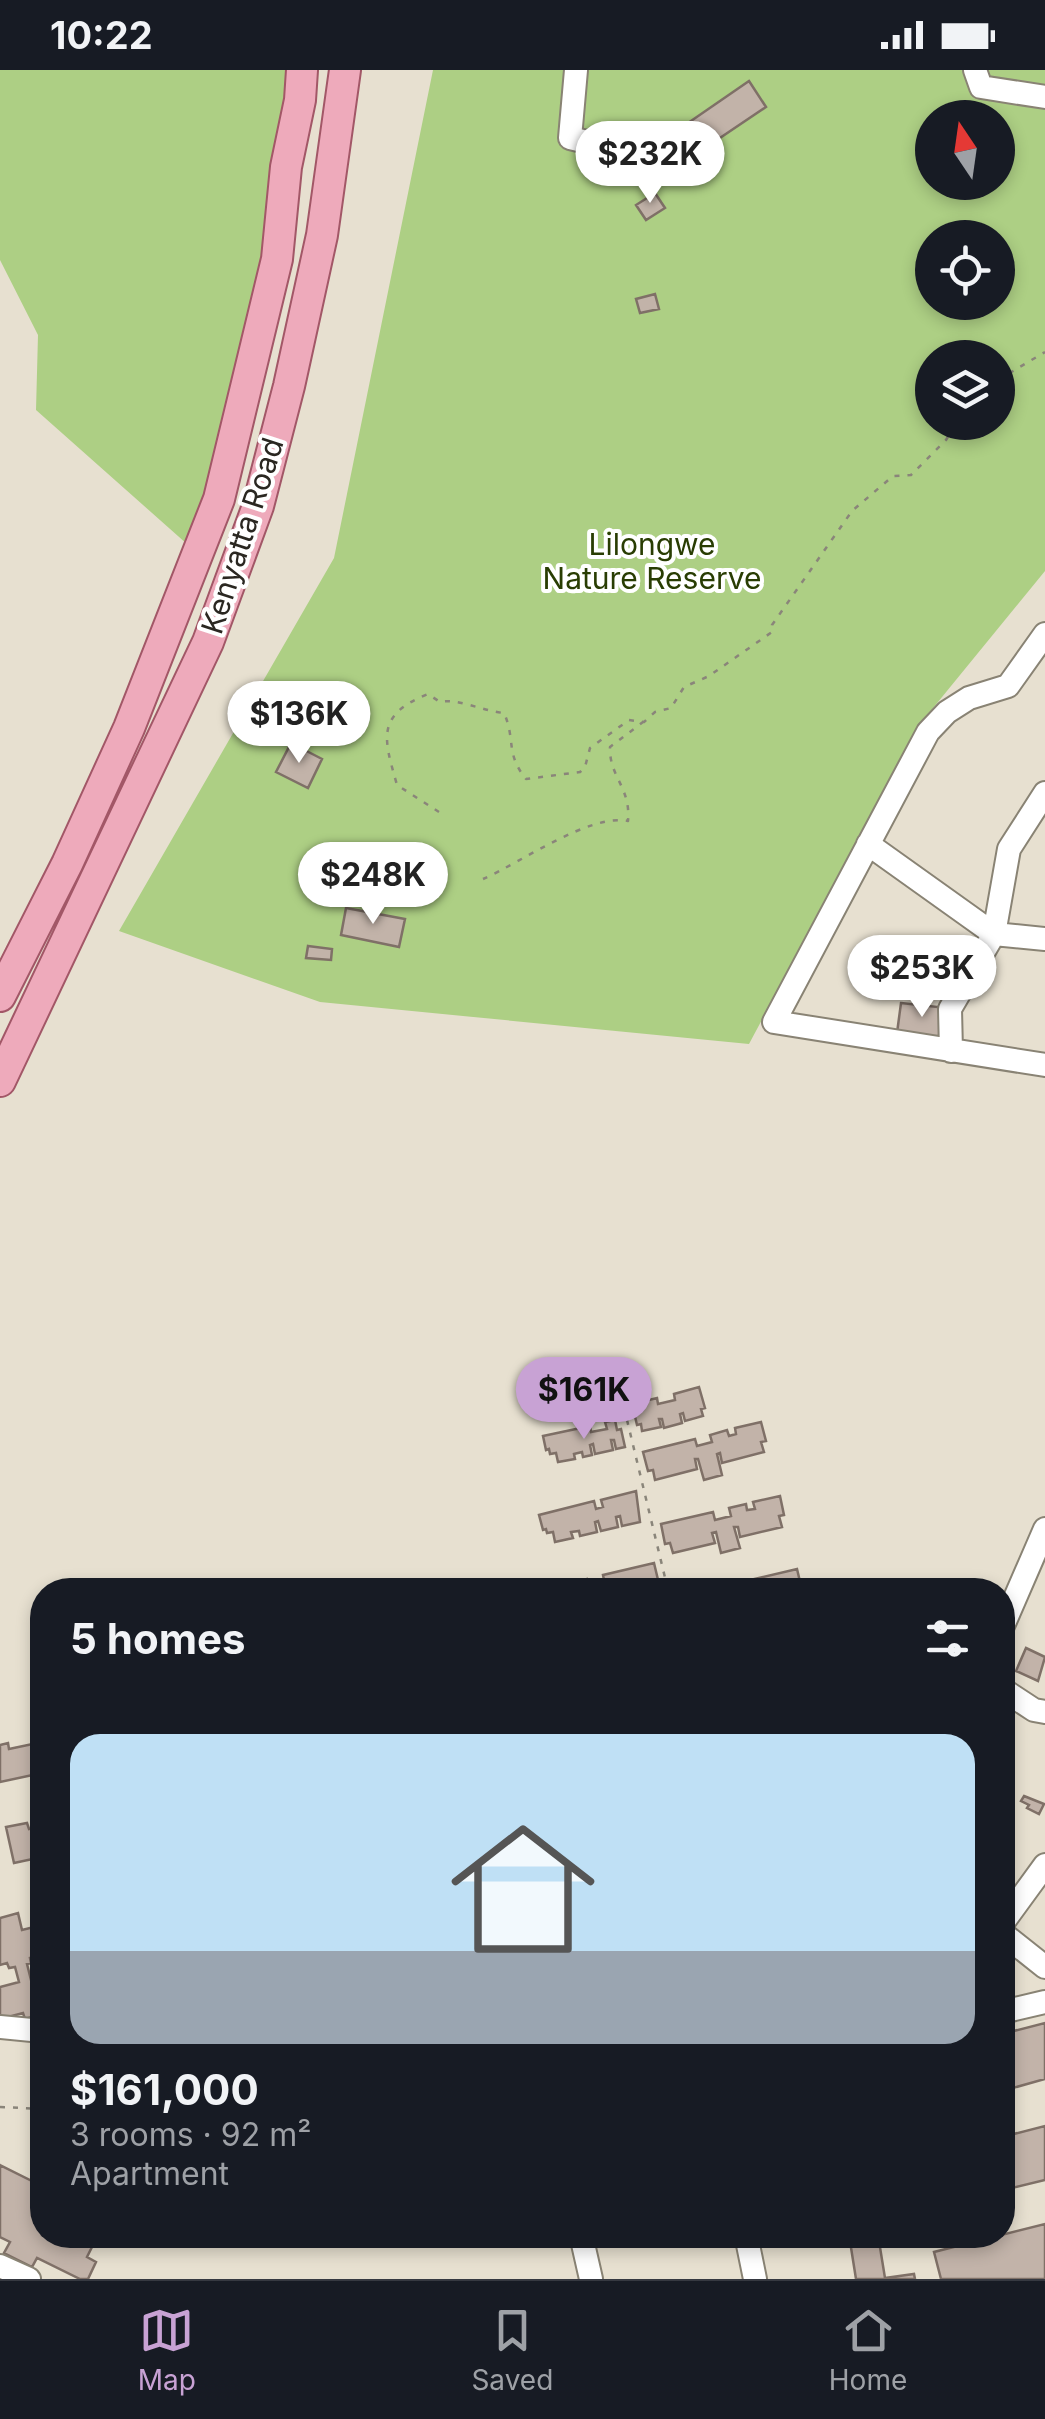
<!DOCTYPE html>
<html lang="en">
<head>
<meta charset="utf-8">
<style>
  :root { --surface:#171b24; --page:#242831; --text:#f1f3f6; --muted:#9ea1a6; --line:#363941; --accent:#c8a2d4 }
  body { margin:0; font-family:Inter,sans-serif; background:var(--page); color:var(--text); height:100vh; display:flex; flex-direction:column; font-size:38px; white-space:nowrap }
  * { box-sizing:border-box; margin:0 }
  p { font-size:32px; color:var(--muted) }
  .icon { flex:none; width:55px; height:55px; fill:none; stroke:currentColor; stroke-width:2; stroke-linecap:round; stroke-linejoin:round }
  .map { position:relative; flex:1; overflow:hidden }
  .details { position:absolute; left:30px; top:1508px; width:985px; height:670px; display:flex; flex-direction:column; background:var(--surface); border-radius:40px; box-shadow:0 5px 15px #0003 }
  .details>* { flex:none }
  .needle { width:65px; rotate:347deg }
  .tools { position:absolute; left:915px; top:30px; display:grid; gap:20px }
  .tools a { display:grid; place-items:center; width:100px; height:100px; border-radius:50%; background:var(--surface); box-shadow:0 5px 15px #0003; font-size:50px }
  .price { position:absolute; translate:-50% -85px; padding:0 22px; border-radius:35px; background:#fff; color:#222; font-size:32px; line-height:65px; filter:drop-shadow(0 2px 5px #0008) }
  .price::after { content:''; position:absolute; left:50%; top:60px; width:30px; height:22px; margin-left:-15px; background:inherit; clip-path:polygon(0 0,100% 0,50% 100%) }
  .price.on { background:var(--accent); color:#111 }
  ul { padding:0; list-style:none }
  li { display:grid; align-content:center; gap:20px; height:530px; padding:0 40px }
  li span { display:grid; place-items:center; height:310px; border-radius:30px; color:#555 }
  li>.icon { margin-inline-start:auto }
  span .icon { width:180px; height:180px; fill:#fffc; stroke-width:1 }
  li b { font-size:42px }
  h2 { display:flex; justify-content:space-between; align-items:center; height:120px; padding:0 40px; font-size:42px }
  .status { display:flex; justify-content:space-between; align-items:center; height:70px; padding:0 50px; background:var(--surface); direction:ltr }
  .status svg { height:28px; fill:currentColor }
  .dock { display:flex; justify-content:space-around; align-items:center; height:140px; border-top:2px solid var(--line); background:var(--surface); font-size:28px; color:var(--muted) }
  .dock a { display:grid; justify-items:center; gap:5px }
  .dock .on { color:var(--accent) }
  .map>svg:first-child { display:block }
</style>
</head>
<body>
<div class="status"><b>10:22</b><svg viewBox="0 0 49 12"><path d="M0 12V9h3v3zM5 12V6h3v6zM10 12V3h3v9zM15 12V0h3v12zM26 1h20v11H26zM47 4h2v5h-2z"/></svg></div>
<div class="map">
<svg width="1045" height="2209" viewBox="0 0 1045 2209">
  <rect width="100%" height="100%" fill="#e7e0d0"/>
  <!-- green -->
  <path fill="#adcf84" fill-rule="evenodd" d="M0 0H314L205 490 36 340 38 265 0 190Z
    M433 0H1045V501L920 654 749 974 320 932 119 861 334 488ZM932 48H998V112H932ZM932 168H998V232H932ZM932 288H998V352H932Z"/>
  <!-- building -->
  <path fill="#c2b3a9" stroke="#7f7067" stroke-width="2.5" d="M749 11 766 37 705 78 688 53Z
    M965 36 984 37 983 48H964Z
    M655 123 665 138 646 150 636 135Z
    M655 224 659 239 640 243 636 229Z
    M291 673 322 689 308 718 276 702Z
    M346 838 405 849 399 877 341 865Z
    M308 876 332 879 331 890 306 888Z
    M901 933 947 938 943 968 897 963Z
    M699 1317 705 1338 701 1339 703 1346 685 1351 683 1343 680 1344 682 1353 664 1358 662 1349H659L661 1357 642 1361 641 1354 637 1355 632 1334 657 1328 658 1334 675 1330 674 1324Z
    M615 1350 617 1360 621 1359 625 1377 616 1379 614 1370H611L613 1380 595 1384 593 1374 590 1375 592 1385 583 1387 582 1382 574 1384 575 1389 558 1392 556 1383 550 1384 549 1379 546 1380 543 1366 590 1356 591 1362 607 1359 605 1352Z
    M761 1352 766 1371 761 1372 764 1382 722 1393 720 1383 717 1384 722 1405 704 1410 698 1389H695L697 1399 655 1410 653 1400 648 1401 643 1382 695 1369 697 1376 712 1372 710 1365 727 1360 729 1366 736 1364 735 1358Z
    M636 1421 640 1452 622 1456 620 1446 616 1447 618 1457 601 1461 598 1451 595 1452 597 1462 580 1466 579 1461 571 1462 573 1468 555 1472 553 1462 547 1463 546 1459 543 1460 539 1445 594 1431 596 1439 603 1437 601 1430Z
    M780 1426 784 1445 779 1446 782 1457 740 1467 738 1457H734L740 1478 721 1483 716 1462 712 1463 715 1473 673 1483 670 1473 665 1474 661 1454 713 1442 715 1450 731 1446 729 1438 746 1434 747 1440 755 1439 753 1432Z
    M654 1493 659 1514 654 1516 655 1520H541L587 1509 590 1519 605 1515 603 1505Z
    M797 1499 802 1520H748L746 1511Z
    M1026 1578 1045 1587 1038 1611 1016 1601Z
    M42 1672V1703L0 1712V1675L8 1673 9 1679Z
    M1024 1726 1044 1734 1039 1744 1027 1738 1029 1735 1021 1731Z
    M27 1753 29 1759 42 1756V1787L14 1793 6 1757Z
    M18 1843 22 1860 42 1855V1885L30 1888 31 1893 27 1894 31 1910 42 1907V1944L25 1949 23 1943 0 1949V1917L19 1912 15 1897 9 1898 7 1893 0 1895V1848Z
    M1045 1953V2009L1002 2021V1964Z
    M1045 2056V2110L1004 2120 1002 2067Z
    M0 2095 38 2114 42 2110V2165H111L106 2176 95 2171 87 2187 96 2192 88 2209H80L37 2188 32 2197 4 2183 10 2172 0 2167Z
    M1045 2154V2209H941L934 2182Z
    M849 2165H878L885 2208 914 2204 915 2209H856Z"/>
  <g fill="none" stroke-linecap="round" stroke-linejoin="round">
    <!-- minor casing -->
    <g stroke="#898374" stroke-width="26">
      <path id="minor" d="M576 0 570 68 646 86 679 79
        M975 0 981 17 1045 27
        M1045 564 1008 616 969 628 947 642 928 662 774 952 1045 995
        M868 774 994 864 1045 869
        M951 981 950 939 994 864 1009 779 1045 723
        M1002 1558 1045 1459
        M1002 1619 1034 1640 1045 1642
        M1002 1854 1045 1795
        M1002 1863 1045 1897
        M1002 1942 1045 1932
        M0 1957 42 1961
        M581 2165 591 2209
        M746 2165 755 2209
        M0 2196 29 2209"/>
    </g>
    <!-- major casing -->
    <g stroke="#a25767" stroke-width="34">
      <path id="major" d="M0 926 67 794 129 658 219 429 277 189 286 97 300 30 302 0
        M0 1011 208 572 258 436 289 316 322 165 345 0"/>
    </g>
    <!-- path -->
    <path stroke="#8a857a" stroke-width="2.5" stroke-dasharray="5 8" stroke-linecap="butt" d="M998 310 1045 282
      M439 742 397 715C384 669 375 645 428 624L440 632C457 628 483 641 504 643 516 670 505 683 526 709L580 702 585 697 590 678 629 650 644 652 655 642 671 638 684 617 709 606 772 562V555L852 441 893 406 911 405 946 370 957 352
      M483 809C520 793 590 743 628 751 631 717 609 707 610 677L643 652
      M627 1350 668 1520
      M0 2037 42 2039"/>
    <!-- minor -->
    <use href="#minor" stroke="#fff" stroke-width="22"/>
    <!-- major -->
    <use href="#major" stroke="#eab" stroke-width="30"/>
  </g>
  <g text-anchor="middle" stroke-width="8" stroke-linejoin="round" paint-order="stroke">
    <!-- street labels -->
    <g font-size="30" fill="#2a2721" stroke="#fff">
      <text transform="translate(243 466) rotate(-72)" y="10">Kenyatta Road</text>
    </g>
    <!-- park labels -->
    <g font-size="30" fill="#293d03" stroke="#fff">
      <text x="652" y="485">Lilongwe<tspan x="652" dy="34">Nature Reserve</tspan></text>
    </g>
  </g>
</svg>
<div class="tools">
<a><svg class="needle" viewBox="-14 -14 28 28"><path d="M0-13l5 13h-10z" fill="#e53935"/><path d="M0 13l5-13h-10z" fill="#9ea1a6"/></svg></a>
<a><svg class="icon" aria-label="locate" viewBox="0 0 24 24"><circle cx="12" cy="12" r="6"/><path d="M12 2v4M12 18v4M2 12h4M18 12h4"/></svg></a>
<a><svg class="icon" aria-label="layers" viewBox="0 0 24 24"><path d="M12 4l9 5-9 5-9-5zM3 14l9 5 9-5"/></svg></a>
</div>
<b class="price" style="left:650px;top:136px">$232K</b>
<b class="price" style="left:299px;top:696px">$136K</b>
<b class="price" style="left:373px;top:857px">$248K</b>
<b class="price" style="left:922px;top:950px">$253K</b>
<b class="price on" style="left:584px;top:1372px">$161K</b>
<section class="details">
<h2>5 homes<svg class="icon" aria-label="filters" viewBox="0 0 24 24"><path d="M4 7h16M4 17h16"/><circle cx="9" cy="7" r="2"/><circle cx="15" cy="17" r="2"/></svg></h2>
<ul>
<li><span style="background:linear-gradient(#bfe0f5 70%,#9aa5b1 0)"><svg class="icon" aria-label="home" viewBox="0 0 24 24"><path d="M3 11l9-7 9 7M6 9v11h12V9"/></svg></span><div><b>$161,000</b><p>3 rooms · 92 m²</p><p>Apartment</p></div></li>
</ul>
</section>
</div>
<nav class="dock">
<a class="on"><svg class="icon" aria-label="map" viewBox="0 0 24 24"><path d="M3 6l6-2 6 2 6-2v14l-6 2-6-2-6 2zM9 4v14M15 6v14"/></svg>Map</a>
<a><svg class="icon" aria-label="saved" viewBox="0 0 24 24"><path d="M7 4h10v16l-5-4-5 4z"/></svg>Saved</a>
<a><svg class="icon" aria-label="home" viewBox="0 0 24 24"><path d="M3 11l9-7 9 7M6 9v11h12V9"/></svg>Home</a>
</nav>
</body>
</html>
